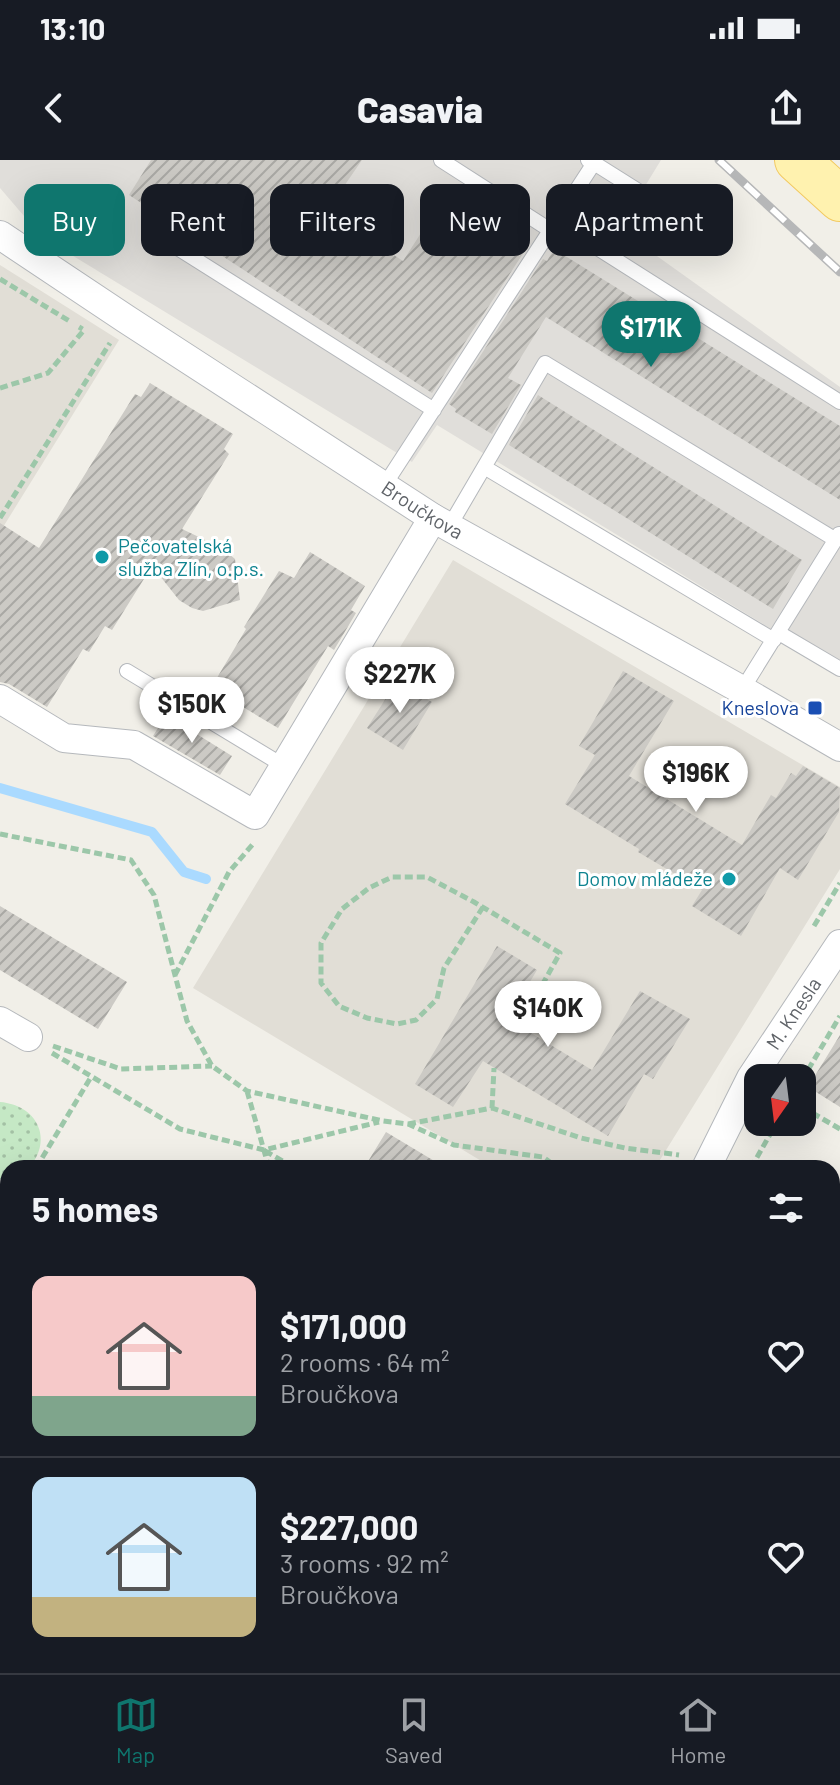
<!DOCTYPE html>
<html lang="en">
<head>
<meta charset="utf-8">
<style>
  :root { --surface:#171b24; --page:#20242c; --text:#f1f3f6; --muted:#9ea1a6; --line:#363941; --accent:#0f766e }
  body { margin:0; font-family:Barlow,sans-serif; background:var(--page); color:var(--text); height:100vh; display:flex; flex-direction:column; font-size:30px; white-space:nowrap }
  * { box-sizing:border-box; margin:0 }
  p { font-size:26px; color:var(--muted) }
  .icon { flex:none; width:44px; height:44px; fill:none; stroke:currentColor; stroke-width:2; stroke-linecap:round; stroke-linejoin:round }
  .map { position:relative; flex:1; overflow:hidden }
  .side { position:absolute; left:0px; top:1000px; width:840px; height:514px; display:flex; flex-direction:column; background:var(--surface); border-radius:24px 24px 0 0; box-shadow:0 8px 32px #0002 }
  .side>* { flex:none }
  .guide { position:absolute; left:24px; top:24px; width:792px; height:72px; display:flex; gap:16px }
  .needle { width:52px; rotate:194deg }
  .buttons { position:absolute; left:744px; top:904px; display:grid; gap:16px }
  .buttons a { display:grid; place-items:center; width:72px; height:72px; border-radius:16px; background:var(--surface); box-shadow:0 8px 32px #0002; font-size:40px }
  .price { position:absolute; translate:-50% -68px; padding:0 18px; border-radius:28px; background:#fff; color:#222; font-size:26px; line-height:52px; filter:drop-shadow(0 2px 4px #0008) }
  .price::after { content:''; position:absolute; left:50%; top:48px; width:24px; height:18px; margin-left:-12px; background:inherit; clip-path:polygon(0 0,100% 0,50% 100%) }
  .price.current { background:var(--accent); color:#fff }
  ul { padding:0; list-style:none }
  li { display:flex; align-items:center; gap:24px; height:200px; padding:0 32px }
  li+li { border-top:2px solid var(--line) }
  li span { display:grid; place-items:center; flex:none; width:224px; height:160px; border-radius:16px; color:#555 }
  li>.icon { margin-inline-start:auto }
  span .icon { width:96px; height:96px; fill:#fffc; stroke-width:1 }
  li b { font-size:34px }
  h2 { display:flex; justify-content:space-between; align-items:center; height:96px; padding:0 32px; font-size:34px }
  .chip { padding:0 28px; border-radius:16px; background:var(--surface); box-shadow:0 8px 32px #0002; font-size:28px; line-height:72px }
  .chip.current { background:var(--accent); color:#fff }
  .status { display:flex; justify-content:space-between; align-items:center; height:56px; padding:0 40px; background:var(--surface); direction:ltr }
  .status svg { height:22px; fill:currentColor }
  header { display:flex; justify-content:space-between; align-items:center; height:104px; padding:0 32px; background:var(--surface); font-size:36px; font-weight:800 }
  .tabs { display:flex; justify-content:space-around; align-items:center; height:112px; border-top:2px solid var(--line); background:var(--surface); font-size:22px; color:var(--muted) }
  .tabs a { display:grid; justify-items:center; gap:4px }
  .tabs .current { color:var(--accent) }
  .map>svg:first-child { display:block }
</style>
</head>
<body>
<div class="status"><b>13:10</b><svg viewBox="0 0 49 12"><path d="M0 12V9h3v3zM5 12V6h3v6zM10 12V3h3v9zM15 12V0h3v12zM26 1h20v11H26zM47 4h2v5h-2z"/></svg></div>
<header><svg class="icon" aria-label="back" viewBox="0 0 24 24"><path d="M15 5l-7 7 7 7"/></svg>Casavia<svg class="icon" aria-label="share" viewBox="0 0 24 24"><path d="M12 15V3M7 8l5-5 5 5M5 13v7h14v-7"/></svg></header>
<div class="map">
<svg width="840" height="1513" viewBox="0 0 840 1513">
  <defs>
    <pattern id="park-dots" width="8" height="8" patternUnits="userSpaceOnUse" patternTransform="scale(2)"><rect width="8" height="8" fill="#c5e8c5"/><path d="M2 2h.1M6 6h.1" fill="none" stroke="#a3c0a4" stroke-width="1.8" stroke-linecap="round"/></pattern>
    <pattern id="building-hatch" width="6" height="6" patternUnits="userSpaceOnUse" patternTransform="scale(2)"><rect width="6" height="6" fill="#cccac5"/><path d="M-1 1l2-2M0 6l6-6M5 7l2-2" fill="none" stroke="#a9a8a4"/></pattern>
  </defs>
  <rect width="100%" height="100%" fill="#f1efe8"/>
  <!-- industrial -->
  <path fill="#e0deda" d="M0 0H661L620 67 601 56 840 227V511L437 265 412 302 42 77 0 28Z"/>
  <!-- education -->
  <path fill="#e1ded6" d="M0 105 119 180 0 372Z
    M453 400 840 627V709L655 1008H493L193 828Z"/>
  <!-- park -->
  <path fill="url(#park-dots)" d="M0 942C37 945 54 979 29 1008H8V1019H0Z"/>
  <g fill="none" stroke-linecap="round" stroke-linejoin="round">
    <!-- stream -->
    <path stroke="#aadaff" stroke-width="10" d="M0 628 152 672 184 712 206 719"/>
  </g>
  <!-- building -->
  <path fill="url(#building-hatch)" d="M151 0H362L327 51 403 101 444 37 526 89 432 233 129 35Z
    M554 89 840 266V340L546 157 508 218 521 225 492 274 455 252 456 249 449 244 543 99 547 101Z
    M150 223 233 274 224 289 229 294 182 369 222 388 235 399 240 440 203 451 192 448 179 440 152 406 112 470 105 466 89 492 83 489 47 547 9 524 0 522V363L39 388 135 234 141 237Z
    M538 235 802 400 773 449 509 285Z
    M310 392 365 426 351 450 356 453 334 490 328 486 278 568 211 528 246 469 244 467 279 411 294 418Z
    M623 511 674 541 629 616 742 685 771 635 776 638 791 613 796 616 803 606 840 628 839 652 798 720 780 708 741 776 692 746 702 730 638 692 639 689 565 644 595 595 579 586Z
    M397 521 432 542 403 590 367 568Z
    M166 555 232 596 220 615 153 576Z
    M0 746 127 822 98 869 0 810Z
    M497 786 537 810 508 859 592 910 640 831 690 859 653 919 644 914 608 976 483 901 453 947 415 924Z
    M840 875V947L808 927Z
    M386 972 446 1008H364Z"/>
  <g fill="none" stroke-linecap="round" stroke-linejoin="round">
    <!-- lane casing -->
    <g stroke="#b5b8bc" stroke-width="16">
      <path id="lane" d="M441 0 550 70
        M594 3 640 32
        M149 70 434 250
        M580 77 840 242
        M484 307 774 480
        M384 326 594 3 588 0
        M449 367 545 203 836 380
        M779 473 840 509
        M127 511 284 606
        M742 530 839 374"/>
    </g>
    <!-- street casing -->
    <g stroke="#b5b8bc" stroke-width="30">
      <g id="street">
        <path id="s1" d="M0 75 126 159 433 358 742 530 840 587"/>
        <path d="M0 539 64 578 134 585 255 655 433 358"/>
        <path d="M0 861 28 877"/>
        <path id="s2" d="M706 1008 751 918 840 784"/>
        <path d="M832 1210 840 1215"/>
        <path d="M0 1501 7 1513"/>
        <path d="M636 1506 648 1513"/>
        <path d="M418 1513 422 1506"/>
      </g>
    </g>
    <!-- primary casing -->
    <g stroke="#f2c960" stroke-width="46">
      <path id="primary" d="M797 0 840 39"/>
    </g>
    <!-- path -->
    <path stroke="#9cc7a9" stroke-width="5" stroke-dasharray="8 4" stroke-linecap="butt" d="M0 119 71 162
      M0 228 48 213 84 170 79 167
      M0 358 110 183
      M0 674 131 700 154 735 187 861 212 906 247 931 383 961 408 964 454 985 543 997 558 1008
      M483 747 444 808 437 839 416 860 397 864 367 858 339 846 321 823V783L342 749 369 728 392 717H427L474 742 560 793 517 870
      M814 766 840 723
      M175 815 229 712 253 684
      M53 886 121 909 212 906
      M52 893 180 969 264 990 379 962
      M802 920 840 856
      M247 931 269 1008
      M802 947 840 969
      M492 948 494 908
      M408 964 492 948 581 978 625 988 679 995
      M265 991 295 1008
      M36 1008 91 917
      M751 1008 777 962
      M0 1028 8 1032
      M0 1069 8 1055
      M0 1148 8 1149
      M0 1459 8 1464
      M70 1506 82 1513
      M370 1513 374 1506
      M570 1513 574 1506"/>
    <!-- lane -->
    <use href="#lane" stroke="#fff" stroke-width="14"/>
    <!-- street -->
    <use href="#street" stroke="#fff" stroke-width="28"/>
    <!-- primary -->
    <use href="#primary" stroke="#fff2af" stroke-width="44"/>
    <!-- rail casing -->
    <g stroke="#b6b7b8" stroke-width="9">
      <path id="rail" d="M719 0 840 112"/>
    </g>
    <!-- rail -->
    <use href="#rail" stroke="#fff" stroke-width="6" stroke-dasharray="18" stroke-linecap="butt"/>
  </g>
  <!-- markers -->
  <g fill="#0f9aa8" stroke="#fff" stroke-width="3">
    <circle cx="102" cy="397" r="8"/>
    <circle cx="729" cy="719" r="8"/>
  </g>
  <rect fill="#1a4fb4" stroke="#fff" stroke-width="3" x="807" y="540" width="16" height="16" rx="4"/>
  <g text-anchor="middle" stroke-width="6" stroke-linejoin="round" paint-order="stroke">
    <!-- street labels -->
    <g font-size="20" fill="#5f6368" stroke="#fff">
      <text dy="7" stroke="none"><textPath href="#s1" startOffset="504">Broučkova</textPath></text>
      <text dy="7" stroke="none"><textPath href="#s2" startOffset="178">M. Knesla</textPath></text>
    </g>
    <!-- culture labels -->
    <g font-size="20" fill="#0d838f" stroke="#fff" text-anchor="start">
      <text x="118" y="393">Pečovatelská<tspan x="118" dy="23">služba Zlín, o.p.s.</tspan></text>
      <text x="713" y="726" text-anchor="end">Domov mládeže</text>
    </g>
    <!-- transit labels -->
    <g font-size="20" fill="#164399" stroke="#fff" text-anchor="end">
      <text x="799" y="555">Kneslova</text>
    </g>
  </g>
</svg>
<div class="buttons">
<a><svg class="needle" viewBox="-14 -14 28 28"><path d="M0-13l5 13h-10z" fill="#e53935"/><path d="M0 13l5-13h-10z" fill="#9ea1a6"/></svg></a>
</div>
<b class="price current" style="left:651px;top:209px">$171K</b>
<b class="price" style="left:400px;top:555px">$227K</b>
<b class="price" style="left:192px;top:585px">$150K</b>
<b class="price" style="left:696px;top:654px">$196K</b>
<b class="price" style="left:548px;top:889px">$140K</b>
<div class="guide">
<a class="chip current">Buy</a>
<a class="chip">Rent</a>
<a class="chip">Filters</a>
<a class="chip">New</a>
<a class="chip">Apartment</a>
</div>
<section class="side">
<h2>5 homes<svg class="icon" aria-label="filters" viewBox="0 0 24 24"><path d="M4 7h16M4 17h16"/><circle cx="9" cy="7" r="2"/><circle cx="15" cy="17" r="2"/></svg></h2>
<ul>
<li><span style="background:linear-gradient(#f6c9c9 75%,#7fa58c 0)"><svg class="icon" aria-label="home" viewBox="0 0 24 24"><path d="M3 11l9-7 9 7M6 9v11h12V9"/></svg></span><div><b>$171,000</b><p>2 rooms · 64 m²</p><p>Broučkova</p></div><svg class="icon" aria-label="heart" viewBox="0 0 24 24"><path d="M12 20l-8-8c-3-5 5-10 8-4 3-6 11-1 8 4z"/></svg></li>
<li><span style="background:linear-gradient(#bfe0f5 75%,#c2b280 0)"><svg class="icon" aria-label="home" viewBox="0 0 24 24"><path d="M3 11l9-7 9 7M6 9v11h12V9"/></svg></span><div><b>$227,000</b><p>3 rooms · 92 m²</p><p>Broučkova</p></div><svg class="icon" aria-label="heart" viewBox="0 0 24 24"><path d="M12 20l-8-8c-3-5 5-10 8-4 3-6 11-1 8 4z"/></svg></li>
</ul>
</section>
</div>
<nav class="tabs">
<a class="current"><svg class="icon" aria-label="map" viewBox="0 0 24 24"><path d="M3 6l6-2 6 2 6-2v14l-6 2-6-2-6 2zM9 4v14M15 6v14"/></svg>Map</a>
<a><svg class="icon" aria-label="saved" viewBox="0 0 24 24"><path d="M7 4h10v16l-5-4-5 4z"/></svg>Saved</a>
<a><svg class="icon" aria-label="home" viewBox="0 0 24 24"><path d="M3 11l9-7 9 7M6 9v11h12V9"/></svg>Home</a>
</nav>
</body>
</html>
